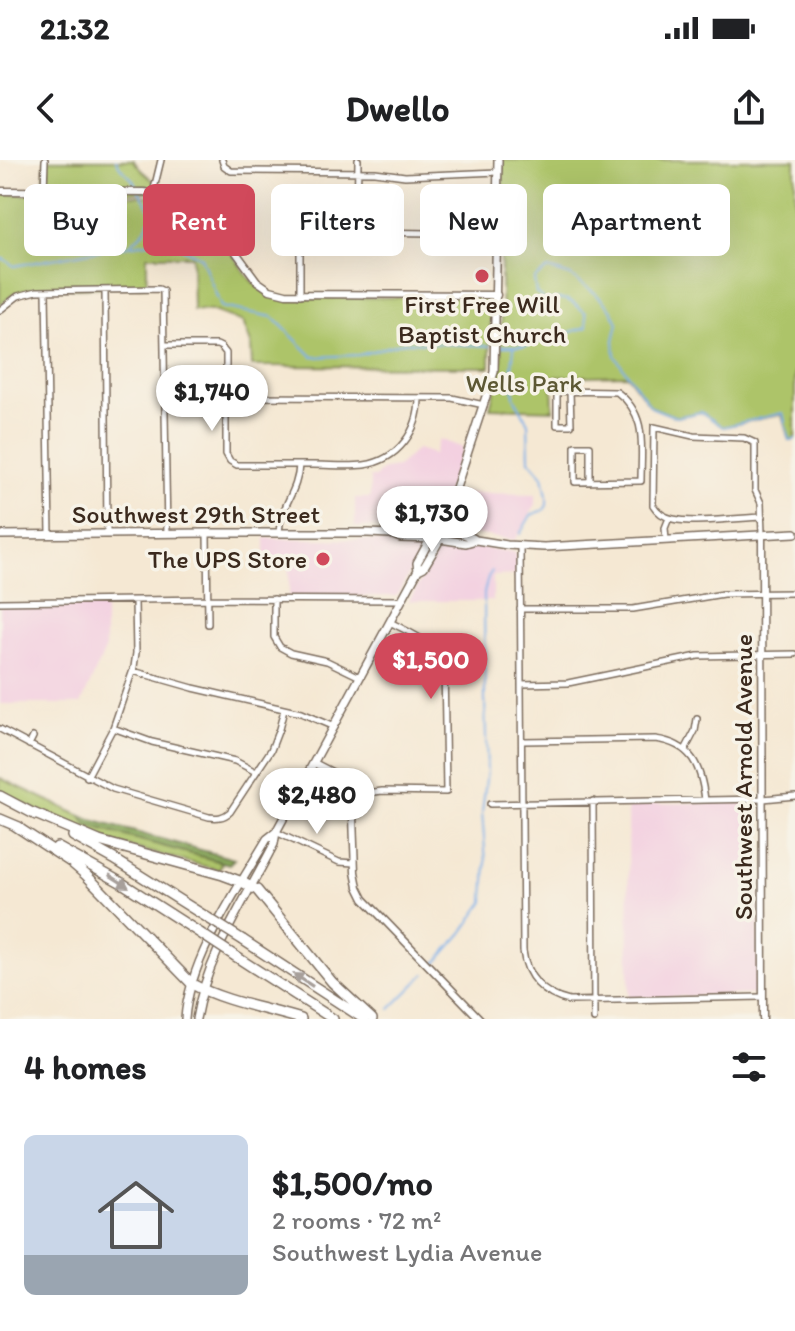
<!DOCTYPE html>
<html lang="en">
<head>
<meta charset="utf-8">
<style>
  :root { --surface:#fff; --page:#f2f2f2; --text:#202124; --muted:#757577; --accent:#d1495b }
  body { margin:0; font-family:Itim,sans-serif; background:var(--page); color:var(--text); height:100vh; display:flex; flex-direction:column; font-size:30px; white-space:nowrap }
  * { box-sizing:border-box; margin:0 }
  p { font-size:26px; color:var(--muted) }
  .icon { flex:none; width:44px; height:44px; fill:none; stroke:currentColor; stroke-width:2; stroke-linecap:round; stroke-linejoin:round }
  .map { position:relative; height:859px; overflow:hidden }
  .side { display:flex; flex-direction:column; background:var(--surface); flex:1 }
  .side>* { flex:none }
  .top-card { position:absolute; left:24px; top:24px; width:748px; height:72px; display:flex; gap:16px }
  .price { position:absolute; translate:-50% -68px; padding:0 18px; border-radius:28px; background:#fff; color:#222; font-size:26px; line-height:52px; filter:drop-shadow(0 2px 4px #0008) }
  .price::after { content:''; position:absolute; left:50%; top:48px; width:24px; height:18px; margin-left:-12px; background:inherit; clip-path:polygon(0 0,100% 0,50% 100%) }
  .price.active { background:var(--accent); color:#fff }
  ul { padding:0; list-style:none }
  li { display:flex; align-items:center; gap:24px; height:200px; padding:0 24px }
  li span { display:grid; place-items:center; flex:none; width:224px; height:160px; border-radius:12px; color:#555 }
  li>.icon { margin-inline-start:auto }
  span .icon { width:96px; height:96px; fill:#fffc; stroke-width:1 }
  li b { font-size:34px }
  h2 { display:flex; justify-content:space-between; align-items:center; height:96px; padding:0 24px; font-size:34px }
  .tag { padding:0 28px; border-radius:12px; background:var(--surface); box-shadow:0 8px 32px #0002; font-size:28px; line-height:72px }
  .tag.active { background:var(--accent); color:#fff }
  .status { display:flex; justify-content:space-between; align-items:center; height:56px; padding:0 40px; background:var(--surface); direction:ltr }
  .status svg { height:22px; fill:currentColor }
  header { display:flex; justify-content:space-between; align-items:center; height:104px; padding:0 24px; background:var(--surface); font-size:36px; font-weight:700 }
  .map>svg:first-child { display:block }
</style>
</head>
<body>
<div class="status"><b>21:32</b><svg viewBox="0 0 49 12"><path d="M0 12V9h3v3zM5 12V6h3v6zM10 12V3h3v9zM15 12V0h3v12zM26 1h20v11H26zM47 4h2v5h-2z"/></svg></div>
<header><svg class="icon" aria-label="back" viewBox="0 0 24 24"><path d="M15 5l-7 7 7 7"/></svg>Dwello<svg class="icon" aria-label="share" viewBox="0 0 24 24"><path d="M12 15V3M7 8l5-5 5 5M5 13v7h14v-7"/></svg></header>
<div class="map">
<svg width="795" height="859" viewBox="0 0 795 859">
  <rect width="100%" height="100%" fill="#f7f3e8"/>
  <filter id="ink" filterUnits="userSpaceOnUse"><feTurbulence type="fractalNoise" baseFrequency=".0125" numOctaves="2"/><feDisplacementMap in="SourceGraphic" scale="16" xChannelSelector="R" yChannelSelector="G"/><feConvolveMatrix kernelMatrix="1 2 1 2 8 2 1 2 1" color-interpolation-filters="sRGB"/></filter>
  <filter id="wash" filterUnits="userSpaceOnUse"><feTurbulence type="fractalNoise" baseFrequency=".006" numOctaves="4" result="noise"/><feDisplacementMap in="SourceGraphic" scale="32" xChannelSelector="R" yChannelSelector="G"/><feGaussianBlur stdDeviation="1.8" result="paint"/><feColorMatrix in="noise" values="0 0 0 0 0 0 0 0 0 0 0 0 0 0 0 0 0 1.4 0 .05"/><feComposite in="paint" operator="in"/></filter>
  <g filter="url(#wash)">
    <rect width="100%" height="100%" fill="#f5e8d3"/>
    <!-- built -->
    <path fill="#f3cfe0" d="M439 279 463 288 435 364 429 368 355 367V338H370V317H375L384 309 397 307 417 289 434 294Z
      M462 333 536 334V344L515 380 498 378 455 370 452 367 451 363Z
      M265 378 414 381 418 382 421 387V391L397 436 289 437V407H265Z
      M442 383 514 392 516 397 517 415 493 416V441H409Z
      M105 445V490L81 544H0V446Z
      M755 642 758 644 759 647 758 834 629 838 628 644Z"/>
    <!-- green -->
    <path fill="#adc469" stroke="#747744" stroke-width="2" d="M45 0H133L141 10 156 23 153 33 44 31Z
      M503 0H795V279L789 280 782 254 723 267 701 252 676 257 651 247 627 215 552 217 553 250 490 248 502 199 501 100Z
      M0 34 151 36C187 39 216 68 234 96 241 107 247 118 257 126 266 133 275 135 286 138L471 137 489 139 491 144 490 207 252 206 251 184 243 162 213 151 193 150 192 96H147V126L28 129 15 133 0 145Z
      M0 618 81 656 88 666 222 702 219 710 118 684 76 669 0 633Z"/>
    <!-- forest -->
    <path fill="#8aaa5d" stroke="#626a3e" stroke-width="2" d="M81 656 91 660 234 699 229 704 222 702 88 666Z"/>
    <g fill="none" stroke-linecap="round" stroke-linejoin="round">
      <!-- stream -->
      <path stroke="#7db0e9" stroke-width="2" d="M116 0 120 7 132 19 153 55 143 72 131 84
        M0 99H4L14 106 95 91 166 80 201 97 221 147 273 157 313 197 359 195 404 182 490 186
        M496 186H525L587 167 586 153C571 140 566 136 546 141L536 133 534 119 548 109 571 116 595 133 611 149 618 163 614 180 615 196 651 247 676 257 701 252 723 267 783 253 789 280 795 279
        M514 187 512 207 514 237 528 263 529 300 543 316 547 336V345L544 350 531 355 520 374
        M435 804 462 773 484 742 486 702 482 653 487 611 485 541 484 433 488 417 492 411
        M390 849 425 814"/>
    </g>
  </g>
  <g filter="url(#ink)">
    <g fill="none" stroke-linecap="round" stroke-linejoin="round">
      <!-- minor casing -->
      <g stroke="#7c6c5d" stroke-width="8">
        <path id="minor" d="M222 0 224 6 231 11 375 12 405 16 498 12
          M358 0 357 63 359 68 364 72 497 74
          M44 31 45 0
          M153 33 161 0
          M293 70 300 85V135
          M105 130 107 374
          M46 131 50 375
          M0 150 18 136 37 131 159 129 163 131 167 373
          M165 185H217L221 187 226 193V294L230 301 237 305C262 305 288 305 313 305 330 305 348 307 364 305 398 300 419 271 419 238
          M570 231 571 265H557V231L617 232C648 255 641 286 641 321L575 322V286H590V322
          M226 237 452 238 484 245
          M762 357C738 358 695 364 673 359 665 357 657 352 653 345L654 267 693 276 744 278 755 283V330L761 343 762 374
          M207 373 208 464
          M279 373C280 345 298 333 299 305
          M666 380 665 368 669 358
          M520 386 523 791C526 817 543 835 569 841L762 837
          M274 439V477L280 487 291 493 327 501 360 517
          M0 442 208 439 401 440
          M520 449H633L723 434 795 433
          M133 511 193 528 301 553 334 567
          M521 524 568 523 698 496 795 494
          M113 568 152 582 235 601 256 612
          M0 569 113 629 209 657C217 658 223 658 230 652L271 590 279 569 284 550
          M523 581 655 579C692 584 701 606 705 640
          M29 585 33 577
          M685 590 695 571 697 559
          M87 617 113 568 134 507 136 493 135 441
          M353 635 382 631 446 632 444 503C435 482 410 473 390 462
          M593 641 594 859
          M490 644 763 639 795 636
          M276 672 339 702 354 703"/>
      </g>
      <!-- tertiary casing -->
      <g stroke="#7c6c5d" stroke-width="9">
        <path id="tertiary" d="M0 31 144 32 170 36 193 49 224 76 257 121 270 130 286 134 497 135
          M762 374 763 859
          M314 603 343 618 352 629 355 712 358 727 364 739 480 859"/>
      </g>
      <!-- secondary casing -->
      <g stroke="#7c6c5d" stroke-width="10">
        <path id="secondary" d="M391 374C411 366 459 368 476 380
          M0 375 207 373H368L391 374 401 378 440 379 466 383 476 380 507 385 544 387 795 373
          M418 410 424 407C434 390 456 356 453 337L494 212 498 0
          M185 859C189 799 237 730 267 679L276 672
          M196 859C207 795 245 741 274 684L276 672 418 410 417 403 438 365 447 342 453 337"/>
      </g>
      <!-- motorway casing -->
      <g stroke="#7c6c5d" stroke-width="12">
        <path id="motorway" d="M0 636 36 655
          M33 653 99 681 223 715 242 722 257 730 332 822 372 859
          M0 659 19 667
          M14 665 72 703 86 715 192 824C225 842 265 848 301 859
          M73 676 114 699 208 758
          M57 687 122 723 200 773
          M243 780 364 859
          M235 796 333 859"/>
      </g>
      <!-- minor -->
      <use href="#minor" stroke="#fff" stroke-width="5"/>
      <!-- tertiary -->
      <use href="#tertiary" stroke="#fff" stroke-width="6"/>
      <!-- secondary -->
      <use href="#secondary" stroke="#fff" stroke-width="7"/>
      <!-- motorway -->
      <use href="#motorway" stroke="#fff" stroke-width="9"/>
      <!-- motorway-bridge casing -->
      <g stroke="#7c6c5d" stroke-width="12" stroke-linecap="butt">
        <path id="motorway-bridge" d="M208 758 243 780
          M200 773 235 796"/>
      </g>
      <!-- motorway-bridge -->
      <use href="#motorway-bridge" stroke="#fff" stroke-width="9"/>
    </g>
    <!-- one-way arrows -->
    <defs><path id="oneway-solid" d="M-6-.8H1V-3.2L6.5 0L1 3.2V.8H-6Z" transform="scale(2)"/></defs>
    <g fill="#a79f9a">
      <use href="#oneway-solid" transform="translate(119 721) rotate(32)"/>
      <use href="#oneway-solid" transform="translate(303 820) rotate(-147)"/>
    </g>
  </g>
  <!-- markers -->
  <g fill="#d1495b" stroke="#f7f3e8" stroke-width="3">
    <circle cx="482" cy="116" r="8"/>
    <circle cx="323" cy="399" r="8"/>
  </g>
  <g text-anchor="middle" stroke-width="7" stroke-linejoin="round" paint-order="stroke">
    <!-- poi labels -->
    <g font-size="26" fill="#3b2a1e" stroke="#f7f3e8">
      <text x="482" y="153">First Free Will<tspan x="482" dy="30">Baptist Church</tspan></text>
      <text x="307" y="408" text-anchor="end">The UPS Store</text>
    </g>
    <!-- park labels -->
    <g font-size="26" fill="#5d5834" stroke="#f7f3e8">
      <text x="524" y="232">Wells Park</text>
    </g>
    <!-- street labels -->
    <g font-size="26" fill="#3b2a1e" stroke="#f7f3e8">
      <text x="196" y="363">Southwest 29th Street</text>
      <text transform="translate(743 617) rotate(-90)" y="9">Southwest Arnold Avenue</text>
    </g>
  </g>
</svg>
<b class="price" style="left:212px;top:273px">$1,740</b>
<b class="price" style="left:432px;top:394px">$1,730</b>
<b class="price active" style="left:431px;top:541px">$1,500</b>
<b class="price" style="left:317px;top:676px">$2,480</b>
<div class="top-card">
<a class="tag">Buy</a>
<a class="tag active">Rent</a>
<a class="tag">Filters</a>
<a class="tag">New</a>
<a class="tag">Apartment</a>
</div>
</div>
<section class="side">
<h2>4 homes<svg class="icon" aria-label="filters" viewBox="0 0 24 24"><path d="M4 7h16M4 17h16"/><circle cx="9" cy="7" r="2"/><circle cx="15" cy="17" r="2"/></svg></h2>
<ul>
<li><span style="background:linear-gradient(#c9d6e8 75%,#9aa5b1 0)"><svg class="icon" aria-label="home" viewBox="0 0 24 24"><path d="M3 11l9-7 9 7M6 9v11h12V9"/></svg></span><div><b>$1,500/mo</b><p>2 rooms · 72 m²</p><p>Southwest Lydia Avenue</p></div></li>
</ul>
</section>
</body>
</html>
